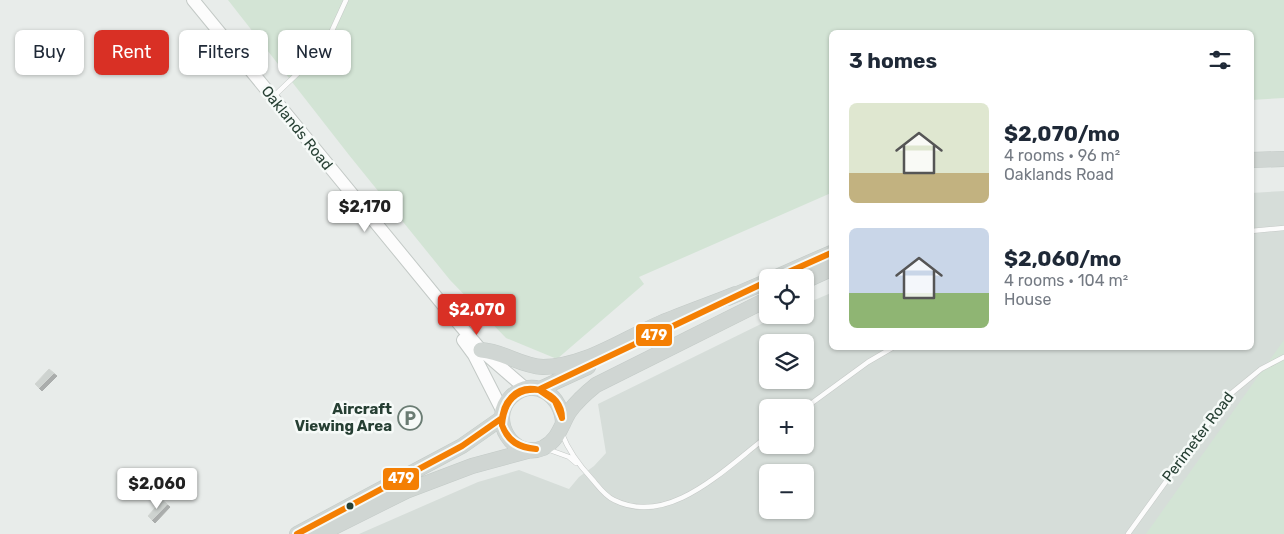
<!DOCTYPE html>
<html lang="en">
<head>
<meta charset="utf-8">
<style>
  :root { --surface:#fff; --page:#f2f2f3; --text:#1f2937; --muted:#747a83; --accent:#d93025 }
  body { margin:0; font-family:Rubik,sans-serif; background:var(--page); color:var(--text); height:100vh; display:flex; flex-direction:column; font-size:19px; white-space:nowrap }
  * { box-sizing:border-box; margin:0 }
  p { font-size:16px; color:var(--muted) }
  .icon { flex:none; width:28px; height:28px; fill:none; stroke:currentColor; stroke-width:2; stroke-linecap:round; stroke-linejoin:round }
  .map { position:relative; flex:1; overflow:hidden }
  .details { position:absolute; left:829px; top:30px; width:425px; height:320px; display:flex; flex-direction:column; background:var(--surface); border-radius:8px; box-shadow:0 1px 4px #0004 }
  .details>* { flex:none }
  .banner { position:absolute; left:15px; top:30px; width:475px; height:45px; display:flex; gap:10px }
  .tools { position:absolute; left:759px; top:269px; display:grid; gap:10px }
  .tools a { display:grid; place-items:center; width:55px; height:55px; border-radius:8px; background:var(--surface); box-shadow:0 1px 4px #0004; font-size:25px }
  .price { position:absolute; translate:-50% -42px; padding:0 11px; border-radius:5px; background:#fff; color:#222; font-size:16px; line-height:32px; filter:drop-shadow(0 1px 2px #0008) }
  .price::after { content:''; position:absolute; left:50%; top:30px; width:15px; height:11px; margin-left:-8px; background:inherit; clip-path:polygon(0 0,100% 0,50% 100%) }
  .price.current { background:var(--accent); color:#fff }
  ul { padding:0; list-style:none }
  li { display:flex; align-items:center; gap:15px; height:125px; padding:0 20px }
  li span { display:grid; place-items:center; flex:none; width:140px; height:100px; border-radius:8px; color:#555 }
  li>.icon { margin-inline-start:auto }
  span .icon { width:60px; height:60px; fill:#fffc; stroke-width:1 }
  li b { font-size:21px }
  h2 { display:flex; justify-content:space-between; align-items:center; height:60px; padding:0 20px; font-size:21px }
  .tag { padding:0 18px; border-radius:8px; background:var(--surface); box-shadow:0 1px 4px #0004; font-size:18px; line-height:45px }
  .tag.current { background:var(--accent); color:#fff }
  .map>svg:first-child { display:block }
</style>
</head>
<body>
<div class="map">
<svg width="1284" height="534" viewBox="0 0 1284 534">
  <defs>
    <filter id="shadow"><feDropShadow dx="3" dy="3" stdDeviation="0" flood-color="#0004"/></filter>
  </defs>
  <rect width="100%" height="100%" fill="#e8ecea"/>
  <!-- built -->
  <path fill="#d6ddd9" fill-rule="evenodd" d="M1284 191V534H359L478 482 519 470 569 489 579 477 594 466 606 453 598 404 779 315H805V304L831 293V348H1251V193ZM768 342H805V380H768ZM768 408H805V445H768ZM768 472H805V510H768Z"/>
  <!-- green -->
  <path fill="#d3e4d5" d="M228 0H1284V98L1251 100V32H831V193L639 277 644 284 557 359 506 338 450 280 349 155Z
    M1284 340V534H1146Z"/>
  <!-- building -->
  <path fill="#ced3d0" stroke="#d1d5d2" filter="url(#shadow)" d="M49 369 54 373 39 388 35 384Z
    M162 500 167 504 152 520 148 516Z"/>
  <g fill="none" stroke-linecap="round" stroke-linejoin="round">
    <!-- lane casing -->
    <g stroke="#c5c9c7" stroke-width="5.5">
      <path id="lane" d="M273 97 318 54 330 35 346 0
        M1251 231 1284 228
        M805 408 868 362 892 348
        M562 434C569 452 579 465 592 479 598 486 605 496 614 500 670 528 726 467 768 436
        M547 449 569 457 576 463
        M1128 534 1228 396 1261 369 1284 357"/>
    </g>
    <!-- secondary casing -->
    <g stroke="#c3c9c6" stroke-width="14">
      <path id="secondary" d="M193 0 443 305 481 350 526 389
        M463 340 474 355 503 412"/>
    </g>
    <!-- primary casing -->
    <g stroke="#c3cac7" stroke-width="16">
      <path id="primary" d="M1251 160 1284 159
        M774 278 831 253
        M805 281 831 269
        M728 298 768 281
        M481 350C503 351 520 366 543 367 584 367 623 339 661 323 685 313 711 304 736 294
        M540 389 588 367
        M563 424C563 396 534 375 511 397 488 419 513 461 543 448 559 440 561 425 569 412 577 401 586 393 596 385L768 299
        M297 534 462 446 502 418
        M320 534 406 491 472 466 531 450"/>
    </g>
    <!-- lane -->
    <use href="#lane" stroke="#fcfcfc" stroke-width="4.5"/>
    <!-- secondary -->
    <use href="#secondary" stroke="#fcfcfc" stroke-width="12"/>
    <!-- primary -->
    <use href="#primary" stroke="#d0d6d3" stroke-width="15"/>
    <!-- bus-1 casing -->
    <g stroke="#f6faf8" stroke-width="10">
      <path id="bus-1" d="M775 278 831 253
        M540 389 768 281
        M539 390C553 395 562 403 562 418
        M539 390 555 401 562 418
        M502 425C508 441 519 447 536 449
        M502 425C508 442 519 448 536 449
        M502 425C501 403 516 384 539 390
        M502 425C504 402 515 388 539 390
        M297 534 462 446 502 418"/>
    </g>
    <!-- bus-1 -->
    <use href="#bus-1" stroke="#f47f03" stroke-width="6"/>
  </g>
  <!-- icons -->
  <defs>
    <g id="parking-ring" transform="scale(1.25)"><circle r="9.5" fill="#f6faf8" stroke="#6a7c73" stroke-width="1.5"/><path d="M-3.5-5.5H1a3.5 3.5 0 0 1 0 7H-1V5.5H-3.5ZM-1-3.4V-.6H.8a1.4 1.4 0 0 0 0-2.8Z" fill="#6a7c73"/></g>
  </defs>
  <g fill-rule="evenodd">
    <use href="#parking-ring" x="410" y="418"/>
  </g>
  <!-- markers -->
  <circle fill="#263f33" stroke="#f6faf8" stroke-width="2" cx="350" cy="506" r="4.5"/>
  <g text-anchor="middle" stroke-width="5" stroke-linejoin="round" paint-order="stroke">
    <!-- street labels -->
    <g font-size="15" fill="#263f33" stroke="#f6faf8">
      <text transform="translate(297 128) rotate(51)" y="5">Oaklands Road</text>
      <text transform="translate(1198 437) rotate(-53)" y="5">Perimeter Road</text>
    </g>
    <!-- poi labels -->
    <g font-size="15" font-weight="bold" fill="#263f33" stroke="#f6faf8" text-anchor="end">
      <text x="392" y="414">Aircraft<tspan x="392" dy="17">Viewing Area</tspan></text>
    </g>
  </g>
  <g stroke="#f6faf8" stroke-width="2">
    <rect x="635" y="323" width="38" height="24" rx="5" fill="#f47f03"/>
    <rect x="382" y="467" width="38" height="24" rx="5" fill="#f47f03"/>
  </g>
  <g font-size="14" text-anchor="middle" font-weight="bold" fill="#fff">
    <text x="654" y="340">479</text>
    <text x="401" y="483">479</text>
  </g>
</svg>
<div class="tools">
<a><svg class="icon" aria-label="locate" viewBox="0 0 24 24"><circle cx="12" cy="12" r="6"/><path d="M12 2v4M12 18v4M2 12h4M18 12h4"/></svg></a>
<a><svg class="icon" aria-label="layers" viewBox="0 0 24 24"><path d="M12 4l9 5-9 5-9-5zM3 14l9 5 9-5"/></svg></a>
<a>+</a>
<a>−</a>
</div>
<b class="price" style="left:365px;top:233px">$2,170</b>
<b class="price current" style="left:477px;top:336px">$2,070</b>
<b class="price" style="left:157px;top:510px">$2,060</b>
<div class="banner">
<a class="tag">Buy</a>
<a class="tag current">Rent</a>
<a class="tag">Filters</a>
<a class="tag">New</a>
</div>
<section class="details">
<h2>3 homes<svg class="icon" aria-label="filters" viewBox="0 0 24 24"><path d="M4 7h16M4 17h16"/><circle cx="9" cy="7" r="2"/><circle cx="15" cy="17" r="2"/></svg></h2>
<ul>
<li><span style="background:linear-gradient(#dfe7d0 70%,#c2b280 0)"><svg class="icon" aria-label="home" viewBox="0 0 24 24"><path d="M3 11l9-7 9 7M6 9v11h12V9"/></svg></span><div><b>$2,070/mo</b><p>4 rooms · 96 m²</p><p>Oaklands Road</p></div></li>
<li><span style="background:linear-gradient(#c9d6e8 65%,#8fb573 0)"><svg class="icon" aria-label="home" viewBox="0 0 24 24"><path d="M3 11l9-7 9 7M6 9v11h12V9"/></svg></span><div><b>$2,060/mo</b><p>4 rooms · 104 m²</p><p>House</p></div></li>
</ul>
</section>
</div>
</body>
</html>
